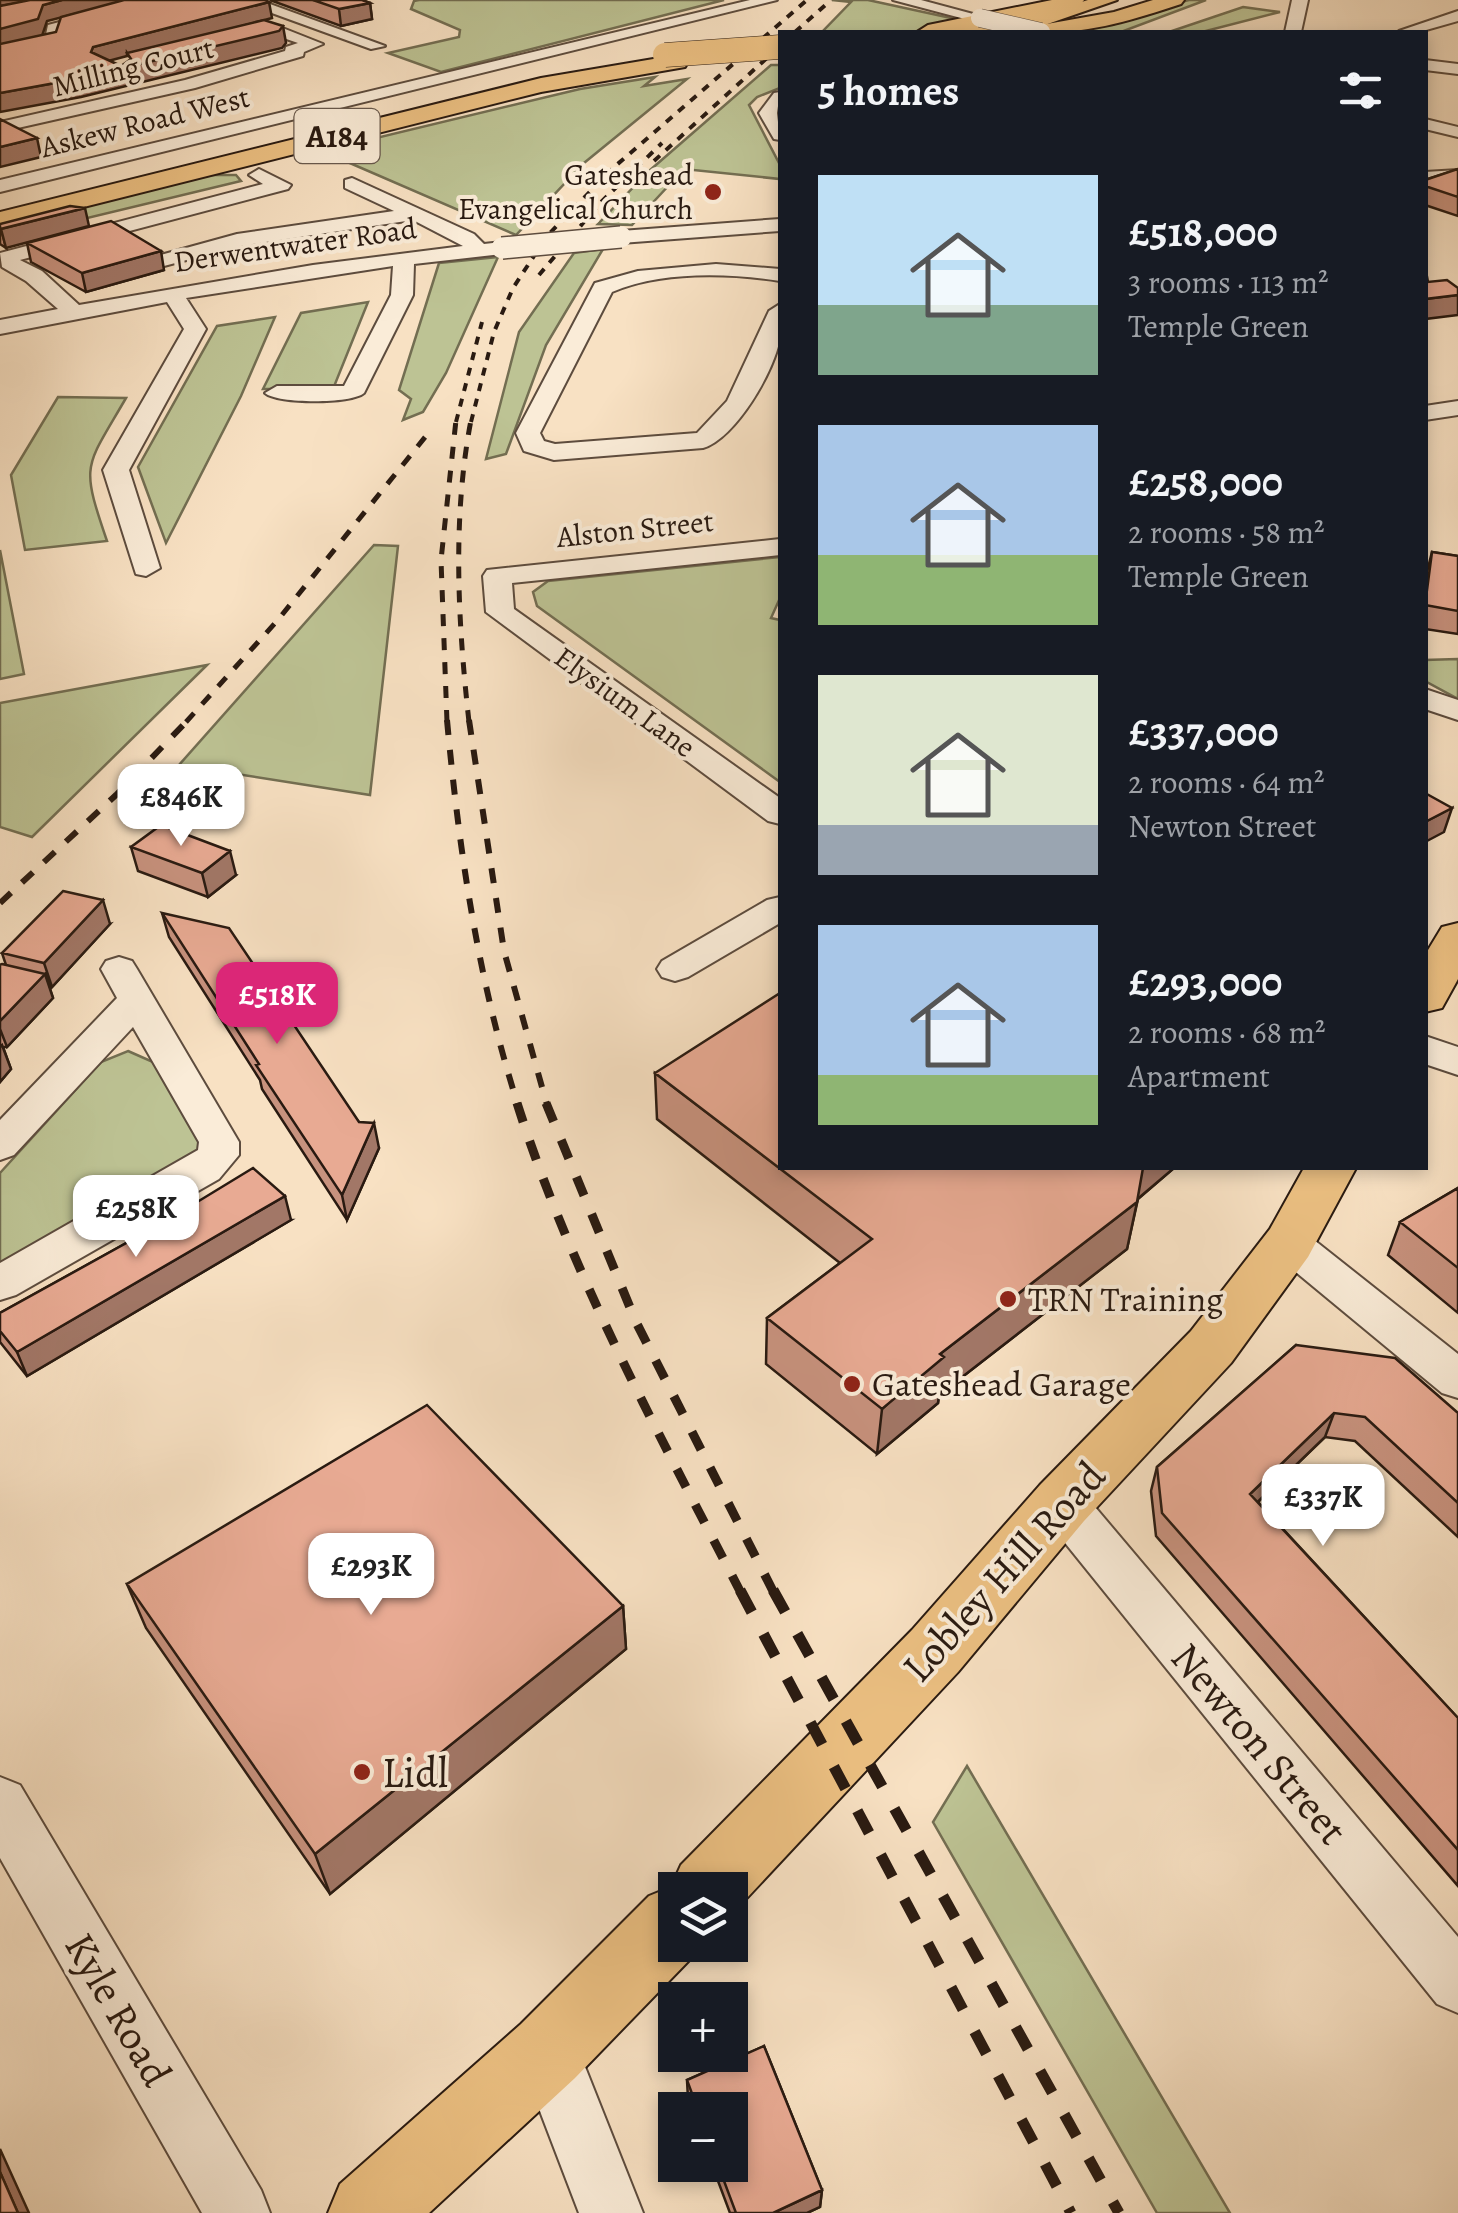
<!DOCTYPE html>
<html lang="en">
<head>
<meta charset="utf-8">
<style>
  :root { --surface:#171b24; --page:#242831; --text:#f1f3f6; --muted:#9ea1a6; --accent:#db2777 }
  body { margin:0; font-family:Alegreya,serif; background:var(--page); color:var(--text); height:100vh; display:flex; flex-direction:column; font-size:38px; white-space:nowrap }
  * { box-sizing:border-box; margin:0 }
  p { font-size:32px; color:var(--muted) }
  .icon { flex:none; width:55px; height:55px; fill:none; stroke:currentColor; stroke-width:2; stroke-linecap:round; stroke-linejoin:round }
  .map { position:relative; flex:1; overflow:hidden }
  .side { position:absolute; left:778px; top:30px; width:650px; height:1140px; display:flex; flex-direction:column; background:var(--surface); border-radius:0px; box-shadow:0 5px 15px #0003 }
  .side>* { flex:none }
  .fabs { position:absolute; left:658px; top:1872px; display:grid; gap:20px }
  .fabs a { display:grid; place-items:center; width:90px; height:90px; border-radius:0px; background:var(--surface); box-shadow:0 5px 15px #0003; font-size:50px }
  .price { position:absolute; translate:-50% -85px; padding:0 22px; border-radius:20px; background:#fff; color:#222; font-size:32px; line-height:65px; filter:drop-shadow(0 2px 5px #0008) }
  .price::after { content:''; position:absolute; left:50%; top:60px; width:30px; height:22px; margin-left:-15px; background:inherit; clip-path:polygon(0 0,100% 0,50% 100%) }
  .price.selected { background:var(--accent); color:#fff }
  ul { padding:0; list-style:none }
  li { display:flex; align-items:center; gap:30px; height:250px; padding:0 40px }
  li span { display:grid; place-items:center; flex:none; width:280px; height:200px; border-radius:0px; color:#555 }
  li>.icon { margin-inline-start:auto }
  span .icon { width:120px; height:120px; fill:#fffc; stroke-width:1 }
  li b { font-size:42px }
  h2 { display:flex; justify-content:space-between; align-items:center; height:120px; padding:0 40px; font-size:42px }
  .map>svg:first-child { display:block }
</style>
</head>
<body>
<div class="map">
<svg width="1458" height="2213" viewBox="0 0 1458 2213">
  <rect width="100%" height="100%" fill="#f8e1c3"/>
  <filter id="stains"><feTurbulence type="fractalNoise" baseFrequency=".002" numOctaves="4"/><feColorMatrix values="0 0 0 0 .2 0 0 0 0 .09 0 0 0 0 .02 0 0 0 .5 -.17"/></filter>
  <radialGradient id="worn" r=".72"><stop offset=".6" stop-color="#630" stop-opacity="0"/><stop offset="1" stop-color="#630" stop-opacity=".3"/></radialGradient>
  <!-- green -->
  <path fill="#bdc394" stroke="#736e52" stroke-width="2.5" d="M419 0H724L441 72 388 53 459 37 460 30 411 9 414 1Z
    M832 0H868L974 23 912 32H822L851 2Z
    M1189 0H1206L1121 32H1066Z
    M1243 7 1280 12 1202 32H1169Z
    M771 65H780V88L757 97 749 105 780 165V179L684 169 632 225 598 224 649 171Z
    M655 77 644 86 687 79 584 163 516 235 322 151 580 89Z
    M203 175H236L241 181 0 239V224Z
    M603 249 546 345 506 454 486 459 519 332 574 253Z
    M498 257 446 373 423 412 403 420 411 399 399 390 439 263Z
    M368 302 333 389H263L301 313Z
    M275 317 241 396 166 543 138 467 217 326Z
    M58 397 126 398C85 469 80 462 107 541L25 550 11 475Z
    M374 545 398 546 370 795 179 765Z
    M0 550 24 674 0 679Z
    M780 557V598L771 618 780 620V782L537 606 533 592 548 581Z
    M1458 659V699L1425 681V660Z
    M207 665 32 837 0 827V703Z
    M128 1051 153 1062 203 1148 0 1268V1173L101 1062Z
    M967 1766 1230 2213H1157L933 1822Z"/>
  <g fill="none" stroke-linecap="round" stroke-linejoin="round">
    <!-- minor casing -->
    <g stroke="#5d4c3e" stroke-width="4">
      <path id="minor" d="M144 0 162 3 62 31 59 45 0 60V50L45 39 48 25Z
        M236 0H259L385 46 371 49Z
        M750 0H777L0 192V180Z
        M893 0H921L988 18 980 23Z
        M1292 0H1308L1301 32H1285Z
        M1458 11V21L1419 32 1399 31Z
        M263 25H275L323 44 304 52 303 56 195 88 0 132V122L185 80 285 51 286 47 298 43 263 31Z
        M1425 60 1458 64V74L1425 70Z
        M780 92 777 113 780 140 774 139 759 113 774 93Z
        M1425 119 1458 127V137L1425 129Z
        M259 169 291 185 288 189 20 260 42 271 79 305 313 265 463 246 413 220 239 246 164 266 154 260 157 256 237 234 394 211 345 188V180L352 178 474 234 484 244 502 242 512 248 502 254 414 264 413 295 364 393C352 404 277 404 265 393L277 386H344L391 295 393 266 186 298 206 329 129 470 160 568 146 576 136 574 103 470 184 329 167 302 0 334V320L58 309 26 281 2 267 0 253 263 184 249 175Z
        M1458 170V182L1425 184V172Z
        M780 219V231L621 243 611 237 621 231Z
        M716 264 780 269V281C728 273 661 271 612 292L540 433 544 441 555 444 697 433 727 401 769 311 780 304C780 315 781 327 780 337 776 369 735 439 703 448L554 460 524 451 516 433 595 283 638 271Z
        M1458 401V415L1425 420V406Z
        M780 539V555L512 583 514 609 780 798V824L768 821 486 612 483 576 487 570Z
        M1425 689 1458 700V720L1425 709Z
        M780 897V923L688 977 675 981 662 977 657 969 662 961 767 900Z
        M119 957 132 961 137 969 239 1142V1155L219 1179 16 1295 0 1300V1263L198 1150 199 1142 133 1027 14 1155 0 1160V1120L117 998 101 969 106 961Z
        M1425 1036 1458 1047V1075L1425 1064Z
        M1289 1227 1304 1232 1458 1354V1398L1442 1393 1274 1254 1267 1243 1274 1232Z
        M1062 1482 1079 1488 1458 1937V2013L1437 2004 1045 1518 1038 1503 1045 1488Z
        M0 1777 20 1785 261 2190 270 2213H202L0 1858Z
        M548 2020 570 2029 643 2213H579L517 2051 526 2029Z"/>
    </g>
    <!-- major casing -->
    <g stroke="#291a11" stroke-width="4">
      <path id="major" d="M1088 0H1117L1036 28 966 32 969 28 1033 17Z
        M1458 923V979L1442 1008 1425 1012V955L1442 927Z
        M1304 1168H1356L1308 1257 1231 1363 1084 1521 958 1672 731 1915 730 1890H675V1945L701 1948 575 2078 429 2213H328L340 2184 521 2024 649 1896 671 1887 681 1865 912 1630 1040 1485 1191 1331 1270 1229Z"/>
    </g>
    <!-- highway casing -->
    <g stroke="#291a11" stroke-width="4">
      <path id="highway" d="M1052 0H1084L1081 4C1028 21 973 36 917 32L928 25Z
        M1153 0H1184L1181 4C1130 21 1081 36 1027 32L1030 27 1114 12Z
        M677 55 685 57 688 62 685 67 541 92 0 228V212L541 78Z"/>
    </g>
    <!-- minor -->
    <use href="#minor" fill="#faecd8" fill-rule="evenodd"/>
    <!-- major -->
    <use href="#major" fill="#ecc082" fill-rule="evenodd"/>
    <!-- highway -->
    <use href="#highway" fill="#ecc082" fill-rule="evenodd"/>
    <!-- rail-far4 -->
    <path stroke="#291a11" stroke-width="4" stroke-dasharray="8 8" stroke-linecap="butt" d="M795 32 831 0
      M654 161 780 46
      M539 275 600 203 662 143
      M456 422 482 322
      M471 422 494 332 513 288 547 236 613 168 807 0"/>
    <!-- rail-far3 -->
    <path stroke="#291a11" stroke-width="5" stroke-dasharray="12 12" stroke-linecap="butt" d="M186 722 277 621 426 436
      M447 722 441 560 456 420
      M469 722C458 623 452 519 471 420"/>
    <!-- rail-far2 -->
    <path stroke="#291a11" stroke-width="6" stroke-dasharray="15 15" stroke-linecap="butt" d="M447 720C459 850 478 981 518 1105
      M469 720 504 951 547 1105
      M0 903 116 795 188 720"/>
    <!-- rail-far1 -->
    <path stroke="#291a11" stroke-width="9" stroke-dasharray="20 20" stroke-linecap="butt" d="M517 1103C571 1274 659 1434 741 1593
      M546 1103 636 1322 774 1593"/>
    <!-- rail -->
    <path stroke="#291a11" stroke-width="11" stroke-dasharray="25 25" stroke-linecap="butt" d="M740 1590 1071 2213
      M773 1590 1119 2213"/>
    <!-- minor-bridge-far1 casing -->
    <g stroke="#5d4c3e" stroke-width="19" stroke-linecap="butt">
      <path id="minor-bridge-far1" d="M980 18 1041 32"/>
    </g>
    <!-- minor-bridge casing -->
    <g stroke="#5d4c3e" stroke-width="24" stroke-linecap="butt">
      <path id="minor-bridge" d="M502 248 621 237"/>
    </g>
    <!-- highway-bridge casing -->
    <g stroke="#291a11" stroke-width="25" stroke-linecap="butt">
      <path id="highway-bridge" d="M665 55 780 47"/>
    </g>
    <!-- minor-bridge-far1 -->
    <use href="#minor-bridge-far1" stroke="#faecd8" stroke-width="18"/>
    <!-- minor-bridge -->
    <use href="#minor-bridge" stroke="#faecd8" stroke-width="21"/>
    <!-- highway-bridge -->
    <use href="#highway-bridge" stroke="#ecc082" stroke-width="24"/>
  </g>
  <!-- wall -->
  <path fill="#c8927e" stroke="#291a11" stroke-width="2.5" d="M270 0H362L370 3 372 19 341 26Z
    M1458 169V216L1425 205V180Z
    M0 224 6 248 0 244Z
    M27 243 164 270 86 292 31 262Z
    M1432 552 1458 556V634L1425 629V580Z
    M131 847 236 875 208 897 138 871Z
    M162 913 359 1122 379 1148 347 1220 262 1089 260 1080 169 937Z
    M110 924 52 987 49 986 53 998 7 1047H3L11 1069 0 1082V965H6L2 953Z
    M655 1073 780 1168H1174L1138 1199 1127 1249 939 1395 938 1403 877 1454 766 1364 767 1318 840 1263 657 1119Z
    M1458 1188V1313L1388 1255 1400 1222Z
    M291 1220 27 1376 0 1342V1313L166 1221Z
    M1296 1345 1458 1413V1537L1355 1441 1325 1437 1258 1502 1458 1718V1886L1156 1536 1151 1491 1157 1467Z
    M127 1584 623 1606 626 1649 330 1894 146 1628Z
    M764 2046 822 2190 820 2207 807 2213H730L712 2165H730V2110H692L688 2099 687 2080Z"/>
  <!-- shaded-wall -->
  <path fill="#a27767" stroke="#291a11" stroke-width="2.5" d="M0 0H37L0 6Z
    M62 0H129L47 21 42 36 0 47V29L43 5Z
    M269 2 272 18 129 56 127 53V56L97 64 91 52 93 47Z
    M370 3 372 19 341 26 339 9Z
    M283 26 286 43 282 48 81 97 0 112V93L77 79Z
    M37 138 41 157 0 167V147Z
    M85 208 89 226 6 248 1 229Z
    M161 251 164 270 86 292 82 273Z
    M1458 295V315L1425 319V299Z
    M1452 808 1444 832 1425 842V822Z
    M230 851 236 875 208 897 202 873Z
    M103 900 110 924 52 987 44 963Z
    M45 974 53 998 7 1047 0 1029V1021Z
    M2 1045 11 1069 0 1082V1047Z
    M374 1123 379 1148 347 1220 342 1195Z
    M1142 1168H1174L1134 1202Z
    M285 1196 291 1220 27 1376 17 1352Z
    M1137 1202 1127 1249 939 1395 938 1403 877 1454 882 1409 940 1354Z
    M1334 1413 1325 1437 1242 1517 1250 1494Z
    M623 1606 626 1649 330 1894 315 1854Z
    M0 2149 29 2213H18L0 2172Z
    M822 2190 820 2207 807 2213H773Z"/>
  <!-- building -->
  <path fill="#e8aa93" stroke="#291a11" stroke-width="2.5" d="M30 0H62L43 5 38 19 0 29V6Z
    M124 0H265L269 2 93 47 91 52 121 66 131 59 127 53 264 20 283 26 279 31 77 79 0 93V44L56 32 61 17Z
    M313 0H362L370 3 339 9Z
    M0 119 37 138 0 147Z
    M1458 169V197L1425 186V180Z
    M70 206 85 208 0 229V224Z
    M111 221 161 251 82 273 27 243Z
    M1425 266 1428 282 1447 280 1458 288V295L1425 299Z
    M1432 552 1458 556V611L1425 605Z
    M1425 793 1452 808 1425 822Z
    M161 825 230 851 202 873 131 847Z
    M63 891 103 900 44 963 2 953Z
    M162 913 229 928 359 1122 374 1123 342 1195 256 1065 259 1064Z
    M2 964 45 974 0 1021V965Z
    M780 993V1168H1143L1137 1202 940 1354 944 1357 882 1409 767 1318 872 1239 655 1073Z
    M253 1168 285 1196 17 1352 0 1331V1313L166 1221Z
    M1458 1188V1268L1400 1222Z
    M1296 1345 1395 1358 1458 1413V1503L1365 1417 1334 1413 1250 1494 1458 1718V1850L1162 1513 1157 1467Z
    M427 1405 623 1606 315 1854 127 1584Z
    M764 2046 822 2190 773 2213H736L718 2165H730V2110H698L687 2080Z
    M0 2172 18 2213H0Z"/>
  <!-- markers -->
  <g fill="#8f2418" stroke="#faecd8" stroke-width="4">
    <circle cx="713" cy="192" r="10"/>
    <circle cx="1008" cy="1299" r="10"/>
    <circle cx="852" cy="1384" r="10"/>
    <circle cx="362" cy="1772" r="10"/>
  </g>
  <g text-anchor="middle" stroke-width="8" stroke-linejoin="round" paint-order="stroke">
    <!-- far-street labels -->
    <g font-size="30" fill="#291a11" stroke="#faecd8">
      <text transform="translate(133 67) rotate(-14)" y="10">Milling Court</text>
      <text transform="translate(145 122) rotate(-14)" y="10">Askew Road West</text>
      <text transform="translate(295 245) rotate(-8)" y="10">Derwentwater Road</text>
      <text transform="translate(635 529) rotate(-6)" y="10">Alston Street</text>
      <text transform="translate(625 702) rotate(36)" y="10">Elysium Lane</text>
    </g>
    <!-- far-poi labels -->
    <g font-size="30" fill="#291a11" stroke="#faecd8" text-anchor="end">
      <text x="693" y="185">Gateshead<tspan x="693" dy="34">Evangelical Church</tspan></text>
    </g>
    <!-- shield labels -->
    <rect fill="#faecd8" stroke="#68594d" stroke-width="2.5" x="294.5" y="109" width="85" height="54" rx="8"/>
    <g font-size="32" font-weight="bold" fill="#291a11">
      <text x="337" y="147">A184</text>
    </g>
    <!-- poi labels -->
    <g font-size="35" fill="#291a11" stroke="#faecd8" text-anchor="start">
      <text x="1028" y="1311">TRN Training</text>
      <text x="872" y="1396">Gateshead Garage</text>
    </g>
    <!-- near-street labels -->
    <g font-size="42" fill="#291a11" stroke="#faecd8">
      <text transform="translate(1003 1571) rotate(-48)" y="15">Lobley Hill Road</text>
      <text transform="translate(1260 1743) rotate(50)" y="15">Newton Street</text>
      <text transform="translate(119 2009) rotate(60)" y="15">Kyle Road</text>
    </g>
    <!-- near-poi labels -->
    <g font-size="42" fill="#291a11" stroke="#faecd8" text-anchor="start">
      <text x="382" y="1787">Lidl</text>
    </g>
  </g>
  <rect width="100%" height="100%" filter="url(#stains)"/>
  <rect width="100%" height="100%" fill="url(#worn)"/>
</svg>
<div class="fabs">
<a><svg class="icon" aria-label="layers" viewBox="0 0 24 24"><path d="M12 4l9 5-9 5-9-5zM3 14l9 5 9-5"/></svg></a>
<a>+</a>
<a>−</a>
</div>
<b class="price" style="left:181px;top:849px">£846K</b>
<b class="price selected" style="left:277px;top:1047px">£518K</b>
<b class="price" style="left:136px;top:1260px">£258K</b>
<b class="price" style="left:1323px;top:1549px">£337K</b>
<b class="price" style="left:371px;top:1618px">£293K</b>
<section class="side">
<h2>5 homes<svg class="icon" aria-label="filters" viewBox="0 0 24 24"><path d="M4 7h16M4 17h16"/><circle cx="9" cy="7" r="2"/><circle cx="15" cy="17" r="2"/></svg></h2>
<ul>
<li><span style="background:linear-gradient(#bfe0f5 65%,#7fa58c 0)"><svg class="icon" aria-label="home" viewBox="0 0 24 24"><path d="M3 11l9-7 9 7M6 9v11h12V9"/></svg></span><div><b>£518,000</b><p>3 rooms · 113 m²</p><p>Temple Green</p></div></li>
<li><span style="background:linear-gradient(#a9c7e8 65%,#8fb573 0)"><svg class="icon" aria-label="home" viewBox="0 0 24 24"><path d="M3 11l9-7 9 7M6 9v11h12V9"/></svg></span><div><b>£258,000</b><p>2 rooms · 58 m²</p><p>Temple Green</p></div></li>
<li><span style="background:linear-gradient(#dfe7d0 75%,#9aa5b1 0)"><svg class="icon" aria-label="home" viewBox="0 0 24 24"><path d="M3 11l9-7 9 7M6 9v11h12V9"/></svg></span><div><b>£337,000</b><p>2 rooms · 64 m²</p><p>Newton Street</p></div></li>
<li><span style="background:linear-gradient(#a9c7e8 75%,#8fb573 0)"><svg class="icon" aria-label="home" viewBox="0 0 24 24"><path d="M3 11l9-7 9 7M6 9v11h12V9"/></svg></span><div><b>£293,000</b><p>2 rooms · 68 m²</p><p>Apartment</p></div></li>
</ul>
</section>
</div>
</body>
</html>
